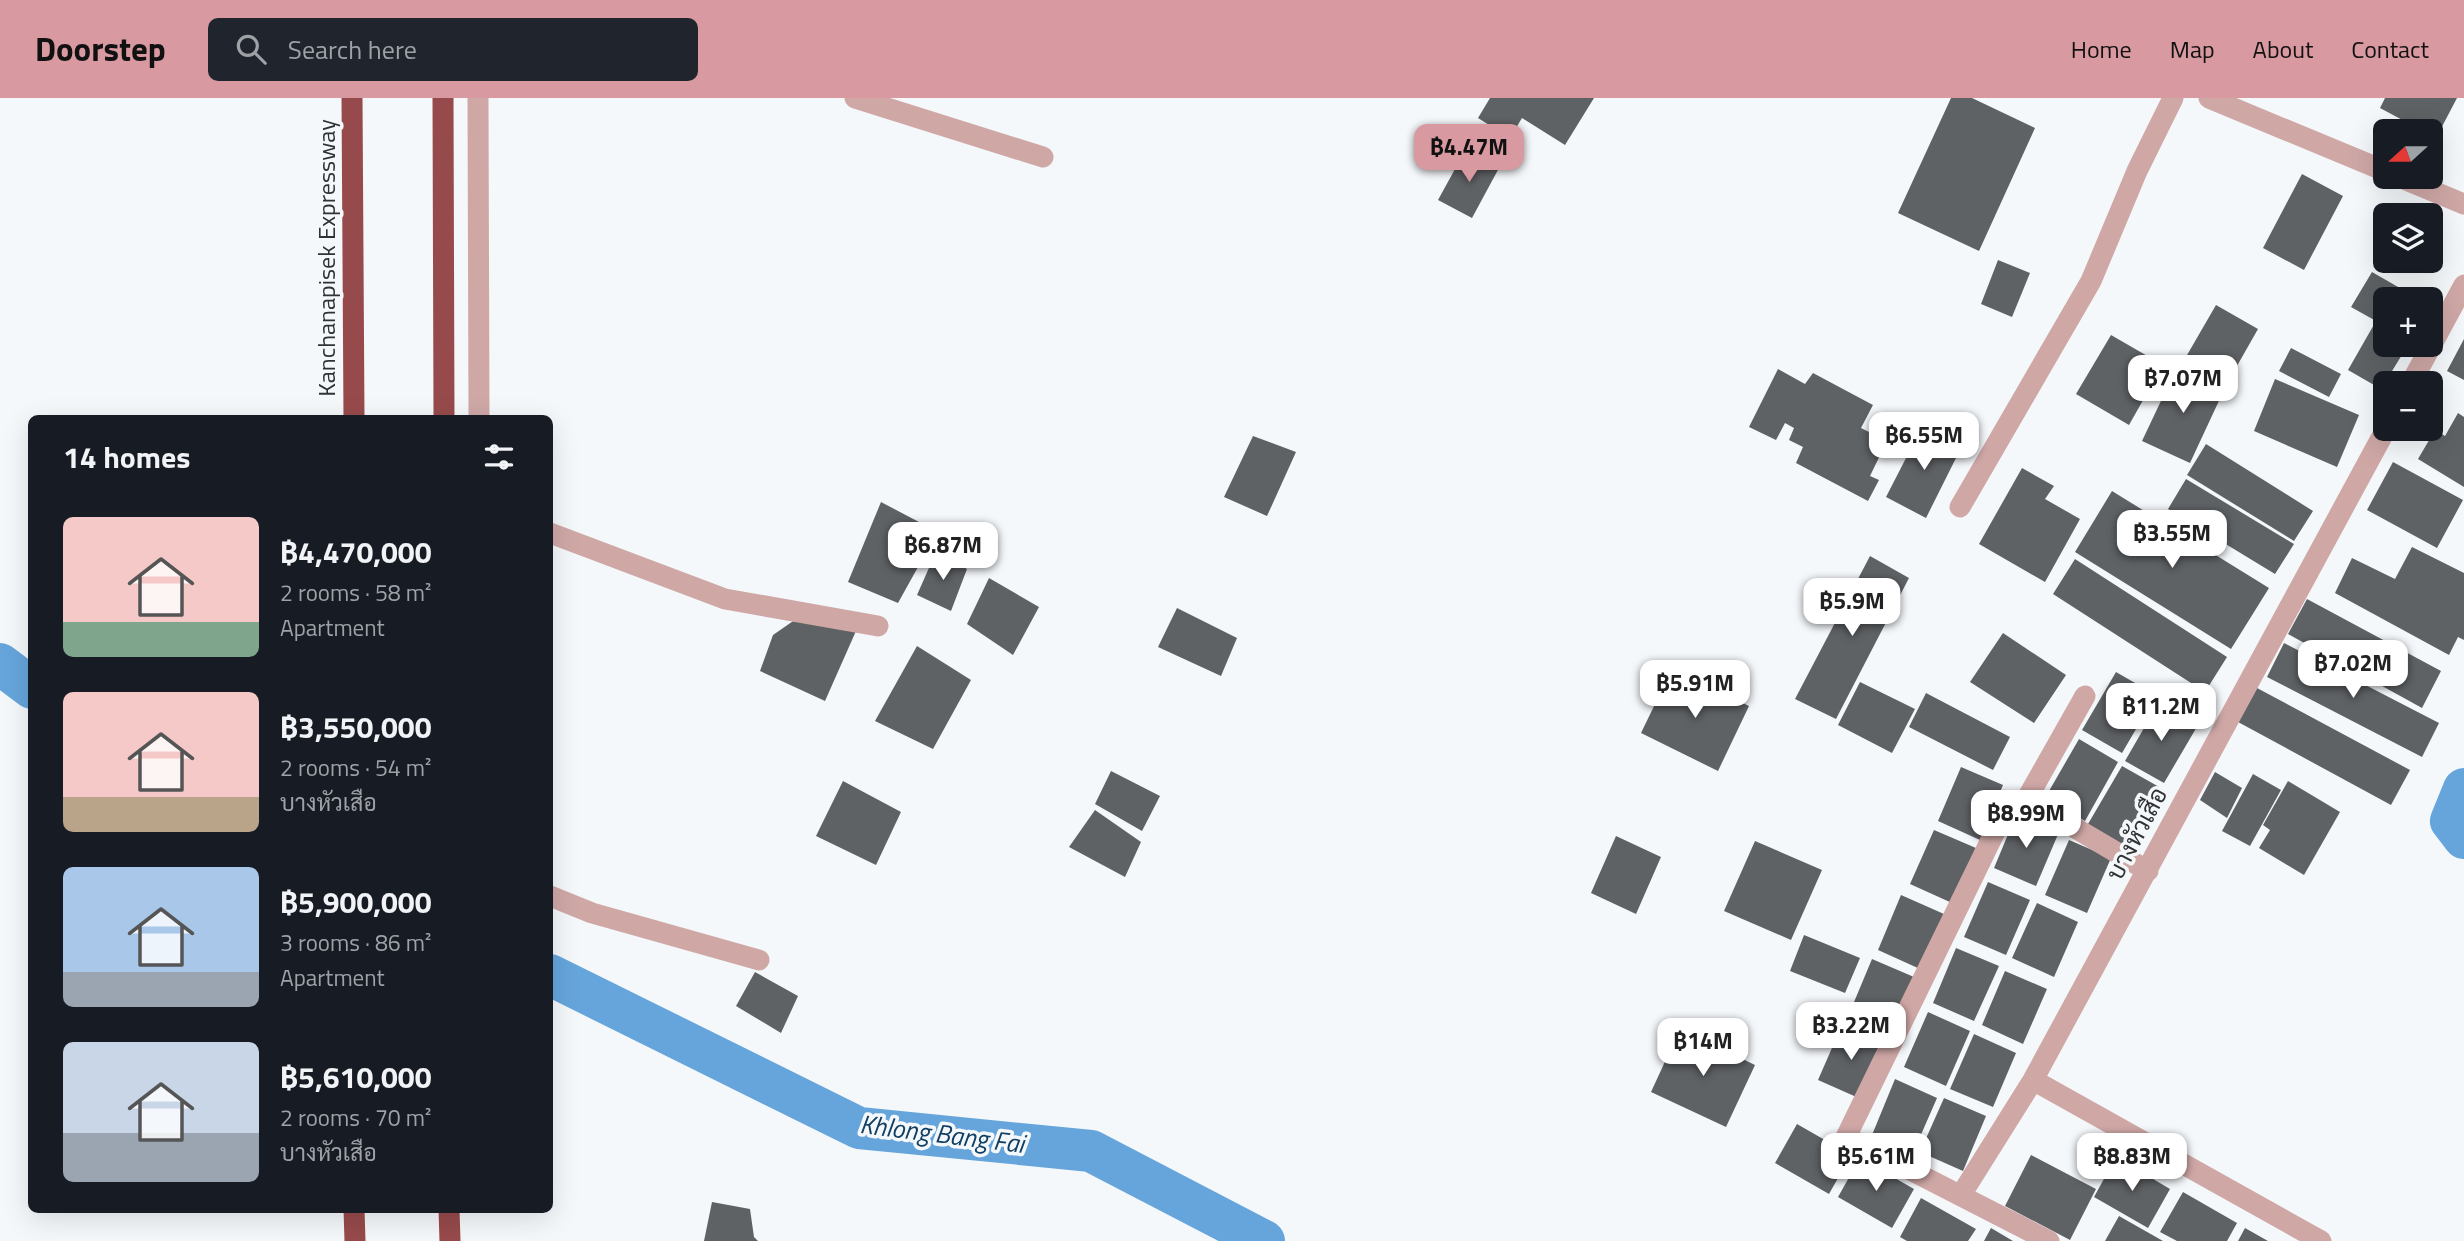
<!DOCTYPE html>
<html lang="en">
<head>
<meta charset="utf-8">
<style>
  :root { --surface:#171b24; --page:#20242c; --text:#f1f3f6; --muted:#9ea1a6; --accent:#d999a1 }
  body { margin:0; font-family:"Titillium Web",Sarabun,sans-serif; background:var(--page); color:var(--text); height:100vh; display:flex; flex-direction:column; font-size:26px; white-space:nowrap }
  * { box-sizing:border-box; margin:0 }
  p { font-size:23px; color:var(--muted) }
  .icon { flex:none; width:38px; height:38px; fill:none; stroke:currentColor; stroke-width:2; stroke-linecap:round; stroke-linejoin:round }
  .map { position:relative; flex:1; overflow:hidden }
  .details { position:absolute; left:28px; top:317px; width:525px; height:798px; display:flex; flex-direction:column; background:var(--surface); border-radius:10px; box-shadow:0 7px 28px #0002 }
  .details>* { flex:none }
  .needle { width:46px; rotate:249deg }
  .controls { position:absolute; left:2373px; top:21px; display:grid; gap:14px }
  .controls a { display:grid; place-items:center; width:70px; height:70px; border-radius:10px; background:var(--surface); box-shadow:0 7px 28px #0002; font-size:35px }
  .price { position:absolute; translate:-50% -60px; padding:0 16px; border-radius:14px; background:#fff; color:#222; font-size:23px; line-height:46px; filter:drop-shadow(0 2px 4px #0008) }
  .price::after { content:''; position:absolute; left:50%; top:42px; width:21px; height:16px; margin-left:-10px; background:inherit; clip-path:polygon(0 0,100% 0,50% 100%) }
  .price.on { background:var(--accent); color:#111 }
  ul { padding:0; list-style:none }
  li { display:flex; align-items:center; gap:21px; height:175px; padding:0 35px }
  li span { display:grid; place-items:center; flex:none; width:196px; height:140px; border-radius:10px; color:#555 }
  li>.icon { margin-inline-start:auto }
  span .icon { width:84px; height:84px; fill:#fffc; stroke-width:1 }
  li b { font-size:30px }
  h2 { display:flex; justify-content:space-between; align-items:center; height:84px; padding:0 35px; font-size:30px }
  header { display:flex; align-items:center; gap:42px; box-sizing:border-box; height:98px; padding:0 35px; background:var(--accent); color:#111 }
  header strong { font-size:33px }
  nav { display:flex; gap:38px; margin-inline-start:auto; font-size:24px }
  .search { width:490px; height:63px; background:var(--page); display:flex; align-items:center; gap:18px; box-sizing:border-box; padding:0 24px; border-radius:10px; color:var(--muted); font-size:26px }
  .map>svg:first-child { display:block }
</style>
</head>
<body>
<header>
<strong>Doorstep</strong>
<div class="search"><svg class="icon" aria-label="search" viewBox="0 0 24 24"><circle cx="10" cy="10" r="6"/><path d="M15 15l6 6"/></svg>Search here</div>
<nav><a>Home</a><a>Map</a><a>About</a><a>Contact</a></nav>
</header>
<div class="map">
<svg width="2464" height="1143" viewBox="0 0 2464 1143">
  <rect width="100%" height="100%" fill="#f5f8fb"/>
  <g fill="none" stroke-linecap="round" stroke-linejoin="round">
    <!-- canal -->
    <path stroke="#66a5db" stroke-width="42" d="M0 566 32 590
      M2464 691 2451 723 2464 740
      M550 877 859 1030 1091 1053 1264 1143"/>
  </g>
  <!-- building -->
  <path fill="#5f6265" d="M1490 0H1594L1565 47 1522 20 1510 40 1478 20Z
    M1951 0H1972L2035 30 1979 153 1898 115Z
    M2385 0H2457L2436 40 2431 38V33H2423L2380 10Z
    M1466 51 1499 70 1472 120 1438 102Z
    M2302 76 2343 98 2304 172 2263 150Z
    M1998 162 2030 175 2012 219 1981 206Z
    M2372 174 2419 201H2385V247H2408L2381 291 2348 272 2376 223 2351 209Z
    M2216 207 2258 231 2225 289 2183 264Z
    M2111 237 2163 267 2129 327 2076 296Z
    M2464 241V282L2447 273Z
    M2291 250 2341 276 2329 299 2279 273Z
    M2177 269 2224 292 2190 365 2142 343Z
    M1778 271 1805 286 1813 275 1873 307 1861 330 1887 343 1870 378 1879 382 1868 403 1796 365 1803 349 1789 342 1794 330 1785 325 1776 342 1749 329Z
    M2275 281 2359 317 2337 369 2254 333Z
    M2458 315 2464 319V389L2418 361 2435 332 2445 338Z
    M1923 327 1962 348 1926 420 1886 399Z
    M1253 338 1296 354 1267 418 1224 399Z
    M2206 346 2313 413 2294 443 2187 377Z
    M2393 364 2463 402 2437 450 2367 412Z
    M2022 370 2054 388 2045 401 2080 421 2045 484 1979 446Z
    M2186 381 2294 446 2275 476 2168 411Z
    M2112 393 2269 490 2231 551 2075 454Z
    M881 404 919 424 914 440 928 451 898 505 848 484Z
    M2412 449 2464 475V542L2458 539 2449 557 2335 495 2352 460 2395 481Z
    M936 454 967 471 951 513 917 497Z
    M1870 458 1909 480 1836 621 1795 601Z
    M2075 461 2227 559 2205 594 2053 496Z
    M989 480 1039 509 1013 557 967 526Z
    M2307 501 2441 573 2422 610 2288 536Z
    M1177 510 1237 540 1221 578 1158 549Z
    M799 519 856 533 825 603 760 573 773 537Z
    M2003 535 2066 577 2034 625 1970 584Z
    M2284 545 2439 625 2422 659 2267 579Z
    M917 548 971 582 933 651 875 623Z
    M1672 571 1749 608 1718 673 1641 635Z
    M2116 574 2156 597 2122 655 2082 632Z
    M1860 584 1915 611 1892 655 1838 627Z
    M2257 590 2410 672 2391 707 2238 624Z
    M1926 595 2010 639 1993 672 1909 629Z
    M2159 604 2198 627 2164 685 2125 663Z
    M2079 641 2118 664 2085 723 2045 700Z
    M2122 668 2161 690 2127 749 2088 726Z
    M1961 669 2003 687 1980 742 1938 723Z
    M1111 673 1160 698 1142 733 1095 706Z
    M2215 674 2242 690 2227 720 2200 702Z
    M2253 676 2281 692 2250 748 2222 733Z
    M843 683 901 714 876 767 816 738Z
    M2288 683 2340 714 2304 777 2259 750 2270 732 2263 727Z
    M1095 712 1141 744 1125 779 1069 749Z
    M2017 715 2059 734 2036 788 1994 770Z
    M1934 732 1976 750 1952 805 1910 786Z
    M1616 738 1661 759 1636 816 1591 795Z
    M2069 742 2111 760 2087 815 2045 797Z
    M1755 743 1822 772 1791 842 1724 813Z
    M1988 784 2030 802 2006 857 1964 839Z
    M1901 797 1944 816 1920 871 1878 852Z
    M2037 805 2078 824 2054 879 2012 860Z
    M1804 837 1860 860 1845 895 1790 873Z
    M1956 850 1999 868 1974 923 1933 905Z
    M1872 861 1914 879 1890 934 1849 916Z
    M2005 873 2047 891 2023 946 1982 927Z
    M755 874 798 898 781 935 736 908Z
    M1928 914 1970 933 1946 988 1904 969Z
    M1842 927 1884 946 1861 1001 1818 982Z
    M1680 931 1755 967 1726 1029 1651 994Z
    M1974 936 2016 955 1993 1009 1950 991Z
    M1895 981 1937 1000 1913 1055 1872 1037Z
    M1944 1000 1986 1018 1963 1073 1920 1054Z
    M1797 1026 1851 1057 1829 1096 1775 1065Z
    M2031 1057 2096 1091 2070 1142 2005 1108Z
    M2116 1059 2170 1091 2148 1130 2094 1099Z
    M1860 1060 1914 1091 1892 1130 1838 1099Z
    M2183 1094 2237 1125 2227 1143H2177L2160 1134Z
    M1921 1100 1976 1131 1968 1143H1907L1900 1139Z
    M712 1104 750 1111 754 1139 758 1143H704Z
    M2119 1118 2163 1143H2105Z
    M1991 1130 2013 1143H1984Z
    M2245 1130 2268 1143H2238Z"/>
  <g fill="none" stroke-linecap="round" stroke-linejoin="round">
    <!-- minor -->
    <path stroke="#cfa8a6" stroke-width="21" d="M478 0 479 320
      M855 0 1043 59
      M2209 0 2385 73
      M2399 79 2464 106
      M2411 285 2464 187
      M1960 409 2091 183 2137 73 2173 0
      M550 435 725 501 878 528
      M2025 704 2085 598
      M550 798 592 815 759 862
      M2033 982 2321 1143
      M1961 1097 2033 982 2386 331
      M2049 1143 1846 1039 2008 707 2019 703 2031 704 2148 773"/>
    <!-- highway -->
    <path stroke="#974a4b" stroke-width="21" d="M352 0 354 320
      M443 0 444 320
      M354 1111 355 1143
      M449 1111 450 1143"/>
  </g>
  <g text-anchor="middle" stroke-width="7" stroke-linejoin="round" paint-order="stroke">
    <!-- street labels -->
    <g font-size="24" fill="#313233" stroke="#f5f8fb">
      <text transform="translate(327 160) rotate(-90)" y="8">Kanchanapisek Expressway</text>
      <text transform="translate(2137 736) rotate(-62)" y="8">บางหัวเสือ</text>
    </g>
    <!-- water labels -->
    <g font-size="26" font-style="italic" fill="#113f63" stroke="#f5f8fb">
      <text transform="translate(942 1036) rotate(7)" y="9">Khlong Bang Fai</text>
    </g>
  </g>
</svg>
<div class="controls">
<a><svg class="needle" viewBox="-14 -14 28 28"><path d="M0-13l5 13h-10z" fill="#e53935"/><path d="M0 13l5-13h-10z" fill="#9ea1a6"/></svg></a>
<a><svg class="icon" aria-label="layers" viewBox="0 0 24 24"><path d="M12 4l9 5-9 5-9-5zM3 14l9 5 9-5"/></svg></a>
<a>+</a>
<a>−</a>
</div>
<b class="price on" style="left:1469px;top:86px">฿4.47M</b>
<b class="price" style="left:2183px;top:317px">฿7.07M</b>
<b class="price" style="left:1924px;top:374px">฿6.55M</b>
<b class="price" style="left:2172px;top:472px">฿3.55M</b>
<b class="price" style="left:943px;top:484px">฿6.87M</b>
<b class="price" style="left:1852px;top:540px">฿5.9M</b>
<b class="price" style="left:2353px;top:602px">฿7.02M</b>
<b class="price" style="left:1695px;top:622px">฿5.91M</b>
<b class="price" style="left:2161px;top:645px">฿11.2M</b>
<b class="price" style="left:2026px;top:752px">฿8.99M</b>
<b class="price" style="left:1851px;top:964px">฿3.22M</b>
<b class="price" style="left:1703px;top:980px">฿14M</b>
<b class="price" style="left:1876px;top:1095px">฿5.61M</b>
<b class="price" style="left:2132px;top:1095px">฿8.83M</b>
<section class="details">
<h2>14 homes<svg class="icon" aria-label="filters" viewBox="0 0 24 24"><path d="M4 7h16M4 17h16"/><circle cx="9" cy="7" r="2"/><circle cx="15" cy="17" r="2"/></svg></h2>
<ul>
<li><span style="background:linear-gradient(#f6c9c9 75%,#7fa58c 0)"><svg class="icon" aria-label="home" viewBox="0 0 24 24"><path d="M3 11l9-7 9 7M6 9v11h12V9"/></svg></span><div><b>฿4,470,000</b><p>2 rooms · 58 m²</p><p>Apartment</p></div></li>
<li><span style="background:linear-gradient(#f6c9c9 75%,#b9a48a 0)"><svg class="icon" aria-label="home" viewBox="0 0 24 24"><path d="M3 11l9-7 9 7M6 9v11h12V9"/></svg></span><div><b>฿3,550,000</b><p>2 rooms · 54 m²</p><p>บางหัวเสือ</p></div></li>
<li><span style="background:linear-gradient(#a9c7e8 75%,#9aa5b1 0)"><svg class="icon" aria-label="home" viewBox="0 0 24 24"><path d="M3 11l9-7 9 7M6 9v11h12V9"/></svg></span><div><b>฿5,900,000</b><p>3 rooms · 86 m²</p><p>Apartment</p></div></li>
<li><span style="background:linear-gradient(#c9d6e8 65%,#9aa5b1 0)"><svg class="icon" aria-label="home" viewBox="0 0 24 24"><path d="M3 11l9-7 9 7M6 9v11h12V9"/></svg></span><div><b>฿5,610,000</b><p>2 rooms · 70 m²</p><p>บางหัวเสือ</p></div></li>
</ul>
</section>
</div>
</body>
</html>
